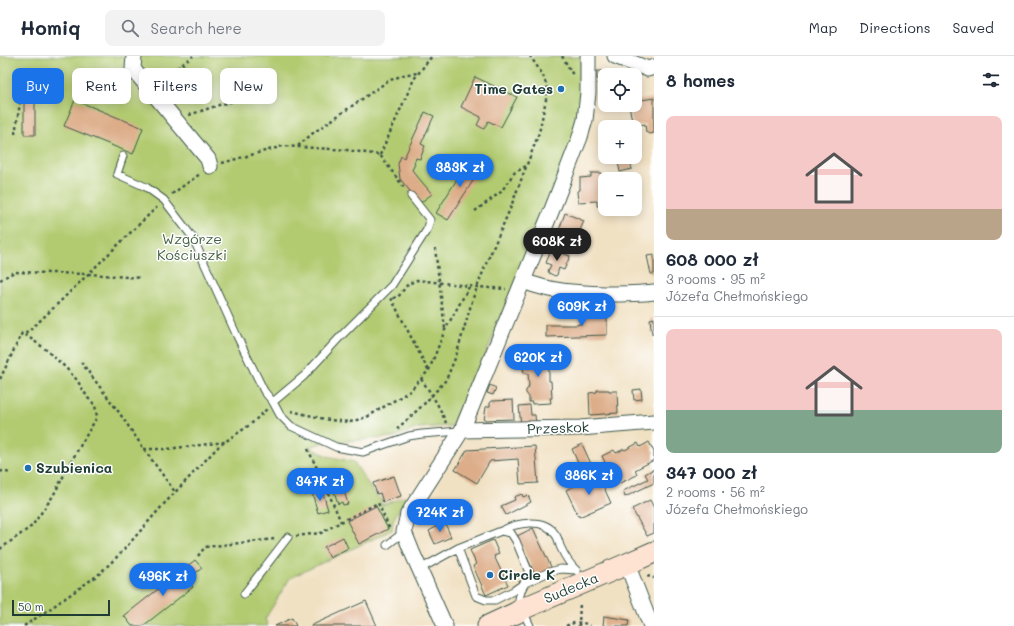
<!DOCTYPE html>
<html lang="en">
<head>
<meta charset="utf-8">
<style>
  :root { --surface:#fff; --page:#f2f2f3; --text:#1f2937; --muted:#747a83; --line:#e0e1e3; --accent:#1a73e8 }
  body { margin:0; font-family:Mali,sans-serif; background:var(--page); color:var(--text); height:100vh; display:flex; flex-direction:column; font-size:15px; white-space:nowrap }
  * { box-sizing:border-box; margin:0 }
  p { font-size:13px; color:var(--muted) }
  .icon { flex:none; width:22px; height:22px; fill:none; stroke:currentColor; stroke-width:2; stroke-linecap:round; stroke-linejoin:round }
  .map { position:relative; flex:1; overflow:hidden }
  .details { display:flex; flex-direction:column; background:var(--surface); width:360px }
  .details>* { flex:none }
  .guide { position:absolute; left:12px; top:12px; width:380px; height:36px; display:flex; gap:8px }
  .controls { position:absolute; left:598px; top:12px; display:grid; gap:8px }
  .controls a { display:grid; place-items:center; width:44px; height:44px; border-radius:8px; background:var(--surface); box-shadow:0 2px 10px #0003; font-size:20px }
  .scale { position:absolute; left:12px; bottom:10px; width:98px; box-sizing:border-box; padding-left:4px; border:2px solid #1f3d34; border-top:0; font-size:11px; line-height:14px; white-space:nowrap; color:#1f3d34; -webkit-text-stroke:3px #fff; paint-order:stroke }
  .price { position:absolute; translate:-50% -34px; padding:0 9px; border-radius:14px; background:var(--accent); color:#fff; font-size:13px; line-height:26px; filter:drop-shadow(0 1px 2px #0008) }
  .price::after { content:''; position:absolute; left:50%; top:24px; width:12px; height:9px; margin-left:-6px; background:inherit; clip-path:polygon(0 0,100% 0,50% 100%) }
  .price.active { background:#222; color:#fff }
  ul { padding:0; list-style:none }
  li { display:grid; align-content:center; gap:8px; height:212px; padding:0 12px }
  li+li { border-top:1px solid var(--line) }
  li span { display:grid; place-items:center; height:124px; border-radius:8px; color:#555 }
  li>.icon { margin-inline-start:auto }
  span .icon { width:72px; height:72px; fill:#fffc; stroke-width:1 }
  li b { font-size:17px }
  h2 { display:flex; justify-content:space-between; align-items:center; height:48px; padding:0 12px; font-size:17px }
  .chip { padding:0 14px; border-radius:8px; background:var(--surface); box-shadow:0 2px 10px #0003; font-size:14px; line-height:36px }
  .chip.active { background:var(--accent); color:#fff }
  header { display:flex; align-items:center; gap:24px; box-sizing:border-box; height:56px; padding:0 20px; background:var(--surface); border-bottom:1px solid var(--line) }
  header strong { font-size:19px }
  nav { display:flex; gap:22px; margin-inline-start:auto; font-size:14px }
  .search { width:280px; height:36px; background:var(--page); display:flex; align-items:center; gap:10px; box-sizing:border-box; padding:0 14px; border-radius:8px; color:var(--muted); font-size:15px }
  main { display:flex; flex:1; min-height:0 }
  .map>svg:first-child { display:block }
</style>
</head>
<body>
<header>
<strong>Homiq</strong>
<div class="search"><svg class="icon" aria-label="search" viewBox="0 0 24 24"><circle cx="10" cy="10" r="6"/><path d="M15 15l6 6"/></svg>Search here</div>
<nav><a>Map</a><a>Directions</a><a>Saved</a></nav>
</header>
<main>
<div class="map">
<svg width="654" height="570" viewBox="0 0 654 570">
  <rect width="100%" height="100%" fill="#fff"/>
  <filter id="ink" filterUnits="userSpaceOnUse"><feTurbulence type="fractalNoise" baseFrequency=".025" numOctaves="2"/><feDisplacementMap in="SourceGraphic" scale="8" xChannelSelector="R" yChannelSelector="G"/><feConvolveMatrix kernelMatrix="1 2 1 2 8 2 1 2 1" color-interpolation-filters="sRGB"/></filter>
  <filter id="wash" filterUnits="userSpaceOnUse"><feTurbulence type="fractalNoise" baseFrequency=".012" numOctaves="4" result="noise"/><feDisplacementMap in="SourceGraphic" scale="16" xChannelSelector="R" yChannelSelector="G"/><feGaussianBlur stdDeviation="0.9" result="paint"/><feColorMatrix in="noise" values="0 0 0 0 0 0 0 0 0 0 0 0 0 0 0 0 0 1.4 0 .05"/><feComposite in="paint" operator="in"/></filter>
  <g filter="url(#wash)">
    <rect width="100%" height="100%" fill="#f1e1c3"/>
    <!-- green -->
    <path fill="#b2cb71" stroke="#688452" d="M0 0 581 1 580 65 518 222 476 321 451 370 418 372 395 381 322 387 309 391 327 400 354 406 373 436 381 444 382 449 407 440 393 464 392 474 290 522 265 563 268 570H0Z"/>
    <g id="blocks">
      <!-- building -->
      <path fill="#ddad89" d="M597 15H603L602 23H597Z
        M475 21 517 41 501 71 488 65 484 73 477 69 481 61 461 51Z
        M654 42V77L649 78 646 76 645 68 633 70 629 49H635V45Z
        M75 44 143 72 133 98 64 70Z
        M24 45H35V79H24Z
        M425 56 434 60 421 88 425 90 420 103 416 102 414 107 415 108 412 114 432 138 420 147 400 123 398 108 401 100 404 102Z
        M617 101H629L632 113 620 116Z
        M471 102 483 109 448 164 436 157 464 112 459 109 463 103 468 106Z
        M591 117H601L602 137H605V151L597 150V145L578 146 577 135 580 134V122L591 121Z
        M565 157 584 165 574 189 567 187 570 182 558 177Z
        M551 193 570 200 564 214 559 212 557 219 555 220 549 217 548 215 551 209 546 207Z
        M654 199V218H651L647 200Z
        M607 256V279L546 281V269H578V268H581L580 257Z
        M654 262V278H652L650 263Z
        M548 297 549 300H550L551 311H549V325H551L552 342H550L551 347 532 348V346H529V341L526 337V334L529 332 528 330H529L528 317H524L523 312 521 311V307L522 305 527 304 526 299Z
        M490 329 496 332 493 339 487 337Z
        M641 333 642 343 634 344 633 334Z
        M597 334H609V335H617L618 357 590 359 589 337 597 336Z
        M513 344 514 363 484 364 486 351 490 350V347L492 345Z
        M530 349 531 359H535L536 369 521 370 519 350Z
        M649 386 654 396V404L635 414 637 419 616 429 602 400 614 394 616 397 624 393 625 394 638 387 640 391Z
        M582 388 592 410 581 414 572 393Z
        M535 390 538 427 520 428 518 403 490 405 477 427 455 414 467 394Z
        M654 413V427L625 441 623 435 648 423 645 418Z
        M598 419 611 447 579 461 566 434Z
        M394 420 401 440 383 446 380 437 377 438 373 427Z
        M343 432 348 448 343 449 342 446 338 448 334 435Z
        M317 436 318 438 323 437 328 454 318 457 312 437Z
        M522 438 523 441 528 439 531 446 506 459 501 450 515 444 514 441Z
        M650 444 654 452V477L647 480 632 453Z
        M463 447 467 456 452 463 448 453Z
        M376 450 388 473 359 488 347 465Z
        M443 465 444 467H445L451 481 435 488 429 475 436 471 435 469Z
        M533 472 552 513 536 521 517 480Z
        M343 481 348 492 330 502 324 491Z
        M493 484 499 498 494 500 508 529 486 539 473 510 476 508 470 494Z
        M195 504 202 512 187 524 193 531 143 570H132L124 560Z
        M366 545 377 570H310Z
        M604 560 629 564 628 570H603Z
        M292 562 296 570H275Z"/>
    </g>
  </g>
  <g filter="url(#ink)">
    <use href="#blocks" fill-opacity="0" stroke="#3e5649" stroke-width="1"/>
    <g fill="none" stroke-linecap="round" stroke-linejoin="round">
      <!-- lane casing -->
      <g stroke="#3e5649" stroke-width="9">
        <path id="lane" d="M123 100 117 118 146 131 164 144 193 182 237 280 264 335 273 346 280 359 291 370 336 391 363 396 409 380 422 378 460 375
          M273 346 304 320 340 281 392 229 428 172 430 164 411 140
          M501 475C516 467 544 461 555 478 558 481 559 486 560 490 564 499 569 508 577 515
          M387 489 404 476
          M458 492 476 540 486 544H495L513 535 523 528 549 516 561 513 576 514
          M420 513 458 492 501 475 511 477 516 485 530 519C521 531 520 538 517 552
          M244 538 288 481
          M523 555 530 570"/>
      </g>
      <!-- street casing -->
      <g stroke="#3e5649" stroke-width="17">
        <path id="street" d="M134 0 133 13 208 103 210 110
          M615 0 648 13 654 11
          M523 225C552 236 574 237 605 238 621 238 638 238 654 236
          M462 374 580 372 654 366
          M627 508 651 570
          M445 570 412 496 404 476 408 458 462 374 553 151 580 81 585 64 588 37V0"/>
      </g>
      <!-- secondary casing -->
      <g stroke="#3e5649" stroke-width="23">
        <path id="secondary" d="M488 570 516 557 522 553 627 508 654 496"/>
      </g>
      <!-- path -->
      <path stroke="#3e5649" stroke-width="2.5" stroke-dasharray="3 3" stroke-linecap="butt" d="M562 0 573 19
        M166 33 175 14 193 0
        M189 59 222 48 242 43
        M15 78 20 47 29 22 38 17
        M298 90 313 77 388 25 406 18 419 17
        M380 99 414 23 432 0
        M222 107 283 90 347 94 380 99 405 133
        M172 138 200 118
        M475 155 501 136 514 117 526 110
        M435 192 445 273
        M0 224 14 216 89 218 141 222
        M391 242 428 314
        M393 242 398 241 408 228 417 224 477 231 506 233
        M81 306 118 355 144 393 175 436
        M0 323 22 277 29 275C73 234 114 192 157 151
        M421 323C431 337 440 351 446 367
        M291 355 329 364 350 366 367 361 410 335 429 314 445 274 469 231
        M397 373 423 349 446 324 456 300 473 242 486 208 510 153 539 77 548 34 543 19 530 0
        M144 393H167L225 386
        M308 393 332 445 341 466
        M0 415 11 417
        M296 480 321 477 337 468 378 447 390 474
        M0 493 32 470 53 440 72 404 97 361 95 349 88 342 77 324 65 311 44 292 23 277
        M198 500 205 491 275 483
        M647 520 654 522
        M24 570 54 550 98 519 121 497 163 449 219 390 251 368 267 353
        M566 570C575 566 579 565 589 569L590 570
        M579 570 580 546"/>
      <!-- lane -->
      <use href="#lane" stroke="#fff" stroke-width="7"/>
      <!-- street -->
      <use href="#street" stroke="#fff" stroke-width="15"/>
      <!-- secondary -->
      <use href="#secondary" stroke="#fee3d2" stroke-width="21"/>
    </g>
  </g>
  <!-- markers -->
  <g fill="#1f6fb2" stroke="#fff" stroke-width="1.5">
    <circle cx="561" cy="33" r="4"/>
    <circle cx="28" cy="412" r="4"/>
    <circle cx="490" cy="519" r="4"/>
  </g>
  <g text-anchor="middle" stroke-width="3" stroke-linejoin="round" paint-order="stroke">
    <!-- poi labels -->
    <g font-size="14" font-weight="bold" fill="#1f3d34" stroke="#fff" text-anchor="start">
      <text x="553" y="38" text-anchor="end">Time Gates</text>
      <text x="36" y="417">Szubienica</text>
      <text x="498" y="524">Circle K</text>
    </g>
    <!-- park labels -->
    <g font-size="14" fill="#446043" stroke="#fff">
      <text x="192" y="188">Wzgórze<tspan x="192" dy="16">Kościuszki</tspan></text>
    </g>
    <!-- street labels -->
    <g font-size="14" fill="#1f3d34" stroke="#fff">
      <text transform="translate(558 372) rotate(-2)" y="5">Przeskok</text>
      <text transform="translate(571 532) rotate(-23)" y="5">Sudecka</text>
    </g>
  </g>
</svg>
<div class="controls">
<a><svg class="icon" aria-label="locate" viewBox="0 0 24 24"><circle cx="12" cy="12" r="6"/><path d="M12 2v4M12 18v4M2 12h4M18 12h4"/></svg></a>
<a>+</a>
<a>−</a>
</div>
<div class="scale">50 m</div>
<b class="price" style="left:460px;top:132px">383K zł</b>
<b class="price active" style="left:557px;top:206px">608K zł</b>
<b class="price" style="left:582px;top:271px">609K zł</b>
<b class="price" style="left:538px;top:322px">620K zł</b>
<b class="price" style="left:589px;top:440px">386K zł</b>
<b class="price" style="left:320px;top:446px">347K zł</b>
<b class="price" style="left:440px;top:477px">724K zł</b>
<b class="price" style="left:163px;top:541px">496K zł</b>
<div class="guide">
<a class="chip active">Buy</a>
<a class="chip">Rent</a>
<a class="chip">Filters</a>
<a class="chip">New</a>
</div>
</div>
<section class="details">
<h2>8 homes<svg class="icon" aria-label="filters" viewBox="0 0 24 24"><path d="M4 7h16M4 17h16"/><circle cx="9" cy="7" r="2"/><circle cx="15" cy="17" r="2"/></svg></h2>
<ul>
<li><span style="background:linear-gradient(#f6c9c9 75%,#b9a48a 0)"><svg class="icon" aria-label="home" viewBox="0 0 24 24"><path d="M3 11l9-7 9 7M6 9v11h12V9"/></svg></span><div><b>608 000 zł</b><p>3 rooms · 95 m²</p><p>Józefa Chełmońskiego</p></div></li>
<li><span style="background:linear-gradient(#f6c9c9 65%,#7fa58c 0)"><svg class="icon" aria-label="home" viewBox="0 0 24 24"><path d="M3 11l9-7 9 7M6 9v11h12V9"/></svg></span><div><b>347 000 zł</b><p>2 rooms · 56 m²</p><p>Józefa Chełmońskiego</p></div></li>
</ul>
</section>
</main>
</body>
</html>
